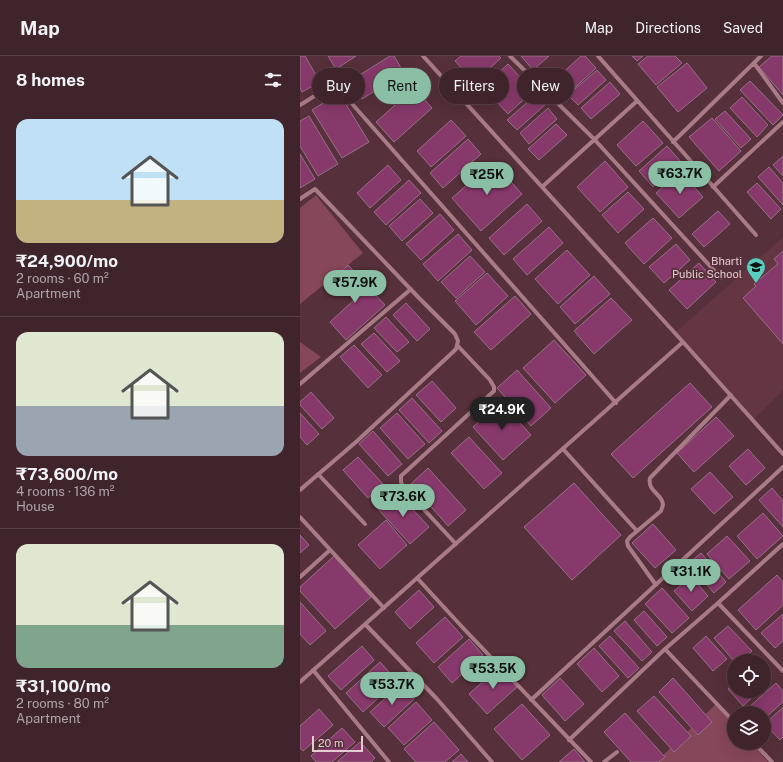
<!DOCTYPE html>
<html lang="en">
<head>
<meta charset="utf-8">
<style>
  :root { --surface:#40242c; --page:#4b3038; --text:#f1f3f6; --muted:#aea4a9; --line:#594148; --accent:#8abfa5 }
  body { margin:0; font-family:"Public Sans",sans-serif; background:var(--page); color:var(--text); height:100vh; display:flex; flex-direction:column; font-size:15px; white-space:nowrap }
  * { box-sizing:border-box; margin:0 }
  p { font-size:13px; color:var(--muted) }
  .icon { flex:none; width:22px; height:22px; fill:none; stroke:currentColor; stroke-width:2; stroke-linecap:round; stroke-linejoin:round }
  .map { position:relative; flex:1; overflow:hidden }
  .side { display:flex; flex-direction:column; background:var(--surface); width:300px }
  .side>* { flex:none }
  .hud { position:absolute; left:12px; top:12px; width:380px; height:36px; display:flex; gap:8px }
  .fabs { position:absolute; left:427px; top:598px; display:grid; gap:8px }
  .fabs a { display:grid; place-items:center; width:44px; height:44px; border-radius:50%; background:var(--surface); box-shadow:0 4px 16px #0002,0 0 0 1px var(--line); font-size:20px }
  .scale { position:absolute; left:12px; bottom:10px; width:51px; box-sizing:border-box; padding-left:4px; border:2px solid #e4cbd0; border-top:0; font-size:11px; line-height:14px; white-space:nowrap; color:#e4cbd0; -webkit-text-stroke:3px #56303a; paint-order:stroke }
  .price { position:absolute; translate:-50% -34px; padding:0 9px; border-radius:14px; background:var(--accent); color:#111; font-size:13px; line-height:26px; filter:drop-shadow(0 1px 2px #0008) }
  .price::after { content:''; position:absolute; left:50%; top:24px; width:12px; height:9px; margin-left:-6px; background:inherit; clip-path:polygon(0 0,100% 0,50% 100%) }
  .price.on { background:#222; color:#fff }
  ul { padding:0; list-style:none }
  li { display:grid; align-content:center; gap:8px; height:212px; padding:0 16px }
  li+li { border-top:1px solid var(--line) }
  li span { display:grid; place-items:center; height:124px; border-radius:12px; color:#555 }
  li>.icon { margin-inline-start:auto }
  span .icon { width:72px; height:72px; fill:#fffc; stroke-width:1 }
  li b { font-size:17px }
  h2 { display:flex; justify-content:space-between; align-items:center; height:48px; padding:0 16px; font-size:17px }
  .chip { padding:0 14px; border-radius:18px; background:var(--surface); box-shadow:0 4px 16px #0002,0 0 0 1px var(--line); font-size:14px; line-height:36px }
  .chip.on { background:var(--accent); color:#111 }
  header { display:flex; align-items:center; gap:24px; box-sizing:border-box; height:56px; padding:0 20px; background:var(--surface); border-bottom:1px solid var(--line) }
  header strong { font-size:19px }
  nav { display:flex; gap:22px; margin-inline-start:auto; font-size:14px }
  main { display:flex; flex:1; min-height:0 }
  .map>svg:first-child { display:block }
</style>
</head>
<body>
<header>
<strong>Map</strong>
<nav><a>Map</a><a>Directions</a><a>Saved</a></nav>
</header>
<main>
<section class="side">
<h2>8 homes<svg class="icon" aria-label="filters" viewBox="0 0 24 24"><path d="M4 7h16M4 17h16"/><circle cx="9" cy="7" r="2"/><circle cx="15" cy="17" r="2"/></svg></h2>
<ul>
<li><span style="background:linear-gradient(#bfe0f5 65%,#c2b280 0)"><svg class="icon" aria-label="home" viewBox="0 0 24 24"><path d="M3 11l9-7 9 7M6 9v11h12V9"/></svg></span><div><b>₹24,900/mo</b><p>2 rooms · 60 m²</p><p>Apartment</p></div></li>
<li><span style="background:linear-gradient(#dfe7d0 60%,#9aa5b1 0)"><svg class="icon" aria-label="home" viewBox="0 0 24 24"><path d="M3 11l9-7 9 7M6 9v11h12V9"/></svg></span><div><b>₹73,600/mo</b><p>4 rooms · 136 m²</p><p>House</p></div></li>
<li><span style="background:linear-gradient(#dfe7d0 65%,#7fa58c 0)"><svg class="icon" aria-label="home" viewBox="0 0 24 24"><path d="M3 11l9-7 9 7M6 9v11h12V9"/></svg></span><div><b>₹31,100/mo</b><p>2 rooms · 80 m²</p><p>Apartment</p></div></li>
</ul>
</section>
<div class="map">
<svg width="483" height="706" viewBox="0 0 483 706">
  <rect width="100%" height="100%" fill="#56303a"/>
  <!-- built -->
  <path fill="#643642" d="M483 181V334L453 364 376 276Z"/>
  <!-- green -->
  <path fill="#864758" d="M16 139 63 197 0 248V152Z
    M0 286 21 301 0 317Z
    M416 648 434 668V687H451L468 706H356Z"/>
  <!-- building -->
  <path fill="#88396b" stroke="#977086" d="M0 0H5L20 26 2 36 0 32Z
    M28 0H56L36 13Z
    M90 0H94L104 17 62 43 50 25Z
    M161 0H199L201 2 174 26 155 5Z
    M221 0H249L233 14Z
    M281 0H285L296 12 268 38 255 24Z
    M332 0H343L337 5Z
    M348 0H375L382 7 356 29 338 8Z
    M472 0H483V39L459 11Z
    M387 7 407 32 378 56 357 31Z
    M208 8 233 35 208 58 183 31Z
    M297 14 306 24 278 49 268 39Z
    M450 25 483 59 473 69 440 34Z
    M310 26 320 38 291 63 281 52Z
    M114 32 132 52 94 86 76 66Z
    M39 37 69 86 42 102 12 54Z
    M237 38 246 48 217 74 207 64Z
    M442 41 468 69 457 81 430 52Z
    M248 52 257 63 229 88 220 77Z
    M425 55 451 83 441 92 415 63Z
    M9 60 38 108 18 120 0 90V65Z
    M412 62 441 95 419 115 389 81Z
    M151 64 166 80 131 111 117 95Z
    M343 65 363 87 336 110 317 89Z
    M256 68 267 79 239 104 228 93Z
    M168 83 181 98 143 132 130 117Z
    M367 90 381 106 353 131 339 115Z
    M0 98 15 123 0 132Z
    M483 100V120L473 109Z
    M305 105 328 131 300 156 277 131Z
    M193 106 222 138 181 175 152 142Z
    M88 109 101 124 70 152 57 137Z
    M469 111 483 127V149L458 121Z
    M380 115 403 141 379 162 356 137Z
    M109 124 121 137 86 169 74 156Z
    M457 127 481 153 471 163 447 136Z
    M328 136 344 153 318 177 302 159Z
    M120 143 133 157 102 185 89 170Z
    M227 148 242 165 204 199 189 182Z
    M418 155 430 168 404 191 392 178Z
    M140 158 154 174 121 204 106 188Z
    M353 162 372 182 344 208 325 187Z
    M249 171 263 187 227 219 213 203Z
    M158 178 172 194 138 225 123 208Z
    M376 188 390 204 364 227 349 211Z
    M267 194 290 219 258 248 235 223Z
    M483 195V288L443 242 456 230 454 228 478 208 474 203Z
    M170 200 185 216 156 242 141 226Z
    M399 207 416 226 387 253 369 234Z
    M48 209 85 249 46 284 30 266 54 244 34 222Z
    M187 217 208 240 176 269 155 245Z
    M294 220 310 238 275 268 260 251Z
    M215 240 231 258 191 294 174 276Z
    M311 242 332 264 294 298 274 275Z
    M106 247 130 273 117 285 93 259Z
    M86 261 109 286 97 296 74 272Z
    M74 277 100 305 87 316 61 288Z
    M254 284 286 319 255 347 223 312Z
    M54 289 82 319 68 332 40 301Z
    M217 314 251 352 231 370 197 332Z
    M132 325 156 352 141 366 116 339Z
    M390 327 412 351 333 422 311 398Z
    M11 336 34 362 22 373 0 349V346Z
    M112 342 142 375 129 387 99 354Z
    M201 346 231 379 203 404 173 371Z
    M0 357 19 378 7 389 0 381Z
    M97 357 125 388 108 403 80 372Z
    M416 361 434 380 394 416 377 397Z
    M73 375 102 408 88 420 59 388Z
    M169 381 202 417 184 433 151 397Z
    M448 393 465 412 446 429 429 410Z
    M58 401 83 428 68 442 43 414Z
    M128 412 166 454 148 470 111 428Z
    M410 416 433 441 414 458 391 433Z
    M274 427 321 479 272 524 224 471Z
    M472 432 483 445V471L459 444Z
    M96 435 129 471 110 488 77 452Z
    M463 457 483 480 457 503 437 480Z
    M86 464 107 489 80 513 58 489Z
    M353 468 376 494 355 512 332 487Z
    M0 479 9 489 0 497Z
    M427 480 450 505 429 523 407 498Z
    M401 497 426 526 414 537 388 508Z
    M34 500 71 541 35 573 0 535V531Z
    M477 519 483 526V549L456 574 438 554Z
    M391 520 408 540 392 555 374 535Z
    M362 532 389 562 372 577 345 548Z
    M119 534 134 551 110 573 95 556Z
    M0 546 26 575 10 589 0 578Z
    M344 555 367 581 357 590 334 564Z
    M483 558V585L475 592 461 577Z
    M145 561 163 581 134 607 116 587Z
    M325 565 352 596 342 605 314 575Z
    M428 570 452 595 441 605H434L414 582Z
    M310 580 339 612 328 622 299 590Z
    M406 580 427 603 413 615 393 592Z
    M169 583 183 599 152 627 138 611Z
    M62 590 74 604 41 634 28 620Z
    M294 592 319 620 302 636 277 608Z
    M80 606 97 625 63 656 46 637Z
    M199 611 217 631 187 658 169 638Z
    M464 618 470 625 464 631Z
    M260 622 284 648 265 665 242 639Z
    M373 622 412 666 398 679 359 636Z
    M476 627 483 635V646L464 663V657H453L448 652Z
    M101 628 114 643 84 671 70 656Z
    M434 628V635H459L443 650 428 633Z
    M354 640 391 680 374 696 337 655Z
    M116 646 132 664 104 689 88 672Z
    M222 648 250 679 222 704 194 673Z
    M483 651V681L480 684 465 668Z
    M19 653 33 669 3 695 0 692V670Z
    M325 657 365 701 359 706H331L304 676Z
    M134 666 159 694 145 706H116L104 693Z
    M42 672 55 686 32 706H16L11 700Z
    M60 686 75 702 71 706H37Z
    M274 693 285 706H259Z
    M161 698 168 706H152Z"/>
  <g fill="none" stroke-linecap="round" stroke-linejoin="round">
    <!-- street -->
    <path stroke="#a87b86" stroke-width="4" d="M123 0 383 286 483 398
      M210 0 294 83 421 222
      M298 0 456 179
      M454 7 483 47
      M0 49 29 31 34 30 39 33 316 347
      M373 86 461 0
      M242 131 337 45
      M413 131 483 66
      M0 143 15 133 119 242 155 278 158 285 156 293 153 296 56 386 0 434
      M0 328 111 233
      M263 393 337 475
      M18 418 65 468
      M0 461 84 552
      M156 488 103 431 101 426V420L194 335V331L190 324 157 289
      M0 521 30 494
      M118 523 164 573 291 706
      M356 529 328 490 327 485 330 481 361 455C361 454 363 450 363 449 363 438 347 436 350 422L431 339
      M418 547 483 615
      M65 568 137 643 192 706
      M365 593 434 666
      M13 614 89 706
      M0 626C128 513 256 400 383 286
      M231 644 483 411
      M269 684 365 593 418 547 483 488
      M454 687 472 706
      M304 706 317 696"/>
  </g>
  <!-- icons -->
  <defs>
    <g id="school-pin" transform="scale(1)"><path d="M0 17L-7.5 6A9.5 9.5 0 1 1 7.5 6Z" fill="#59cebf" stroke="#56303a"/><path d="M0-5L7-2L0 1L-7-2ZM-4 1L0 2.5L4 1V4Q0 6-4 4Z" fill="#111"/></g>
  </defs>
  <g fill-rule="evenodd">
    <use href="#school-pin" x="456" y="211"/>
  </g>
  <g text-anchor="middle" stroke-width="3.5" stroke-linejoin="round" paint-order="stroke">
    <!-- poi labels -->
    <g font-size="11" fill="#e4cbd0" stroke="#56303a" text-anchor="end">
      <text x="442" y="209">Bharti<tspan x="442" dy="13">Public School</tspan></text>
    </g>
  </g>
</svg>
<div class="fabs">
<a><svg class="icon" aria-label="locate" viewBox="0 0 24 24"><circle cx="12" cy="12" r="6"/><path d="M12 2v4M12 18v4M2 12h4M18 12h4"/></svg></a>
<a><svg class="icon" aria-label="layers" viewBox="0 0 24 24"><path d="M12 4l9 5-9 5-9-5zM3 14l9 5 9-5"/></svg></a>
</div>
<div class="scale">20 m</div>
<b class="price" style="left:380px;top:139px">₹63.7K</b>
<b class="price" style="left:187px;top:140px">₹25K</b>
<b class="price" style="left:55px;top:248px">₹57.9K</b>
<b class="price on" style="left:202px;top:375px">₹24.9K</b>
<b class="price" style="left:103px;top:462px">₹73.6K</b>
<b class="price" style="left:391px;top:537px">₹31.1K</b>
<b class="price" style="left:193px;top:634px">₹53.5K</b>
<b class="price" style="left:92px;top:650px">₹53.7K</b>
<div class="hud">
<a class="chip">Buy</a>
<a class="chip on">Rent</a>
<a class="chip">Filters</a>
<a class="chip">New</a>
</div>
</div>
</main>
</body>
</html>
